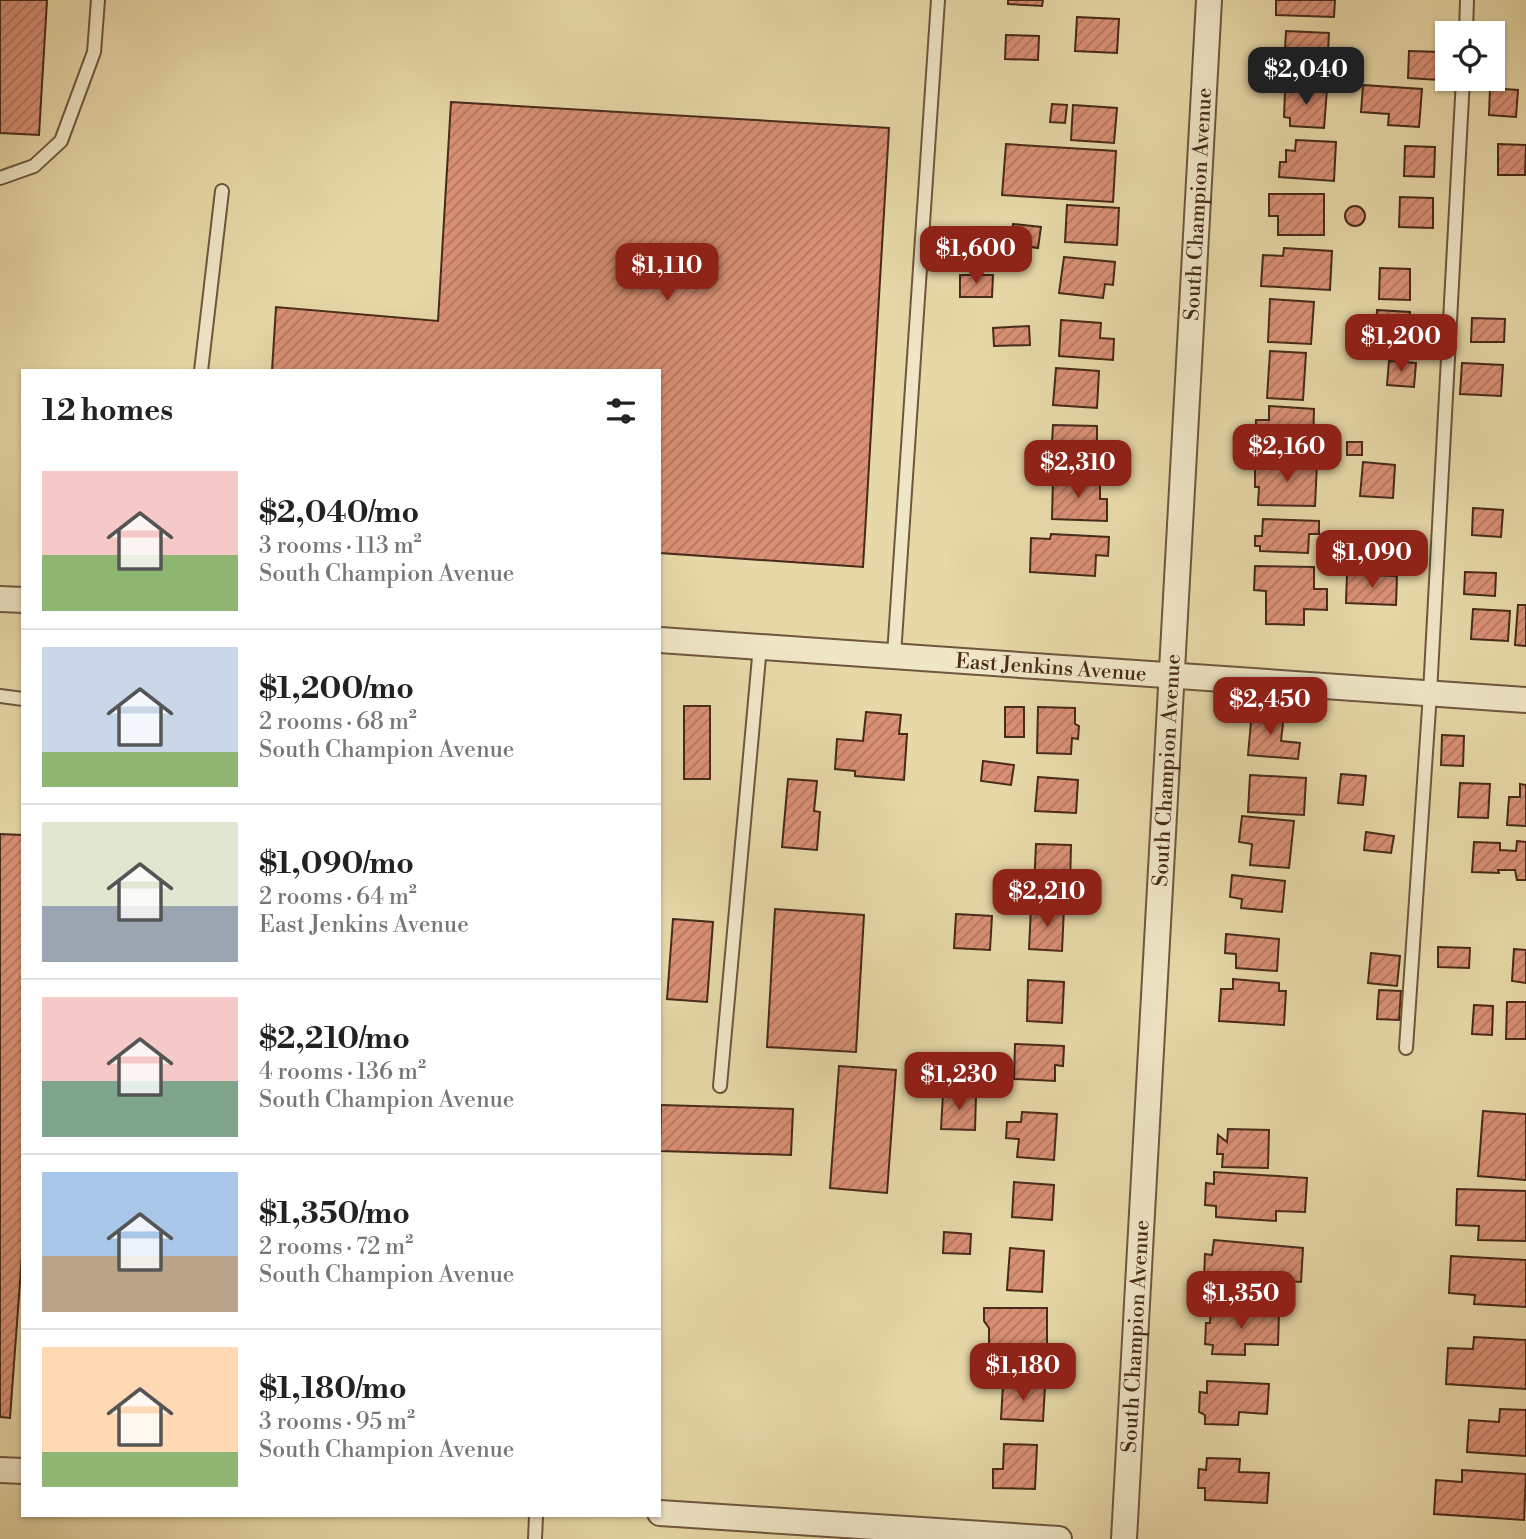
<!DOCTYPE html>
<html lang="en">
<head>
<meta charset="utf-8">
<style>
  :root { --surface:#fff; --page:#f6f6f6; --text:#222; --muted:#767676; --line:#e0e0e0; --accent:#8f2418 }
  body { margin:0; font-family:"Libre Bodoni",serif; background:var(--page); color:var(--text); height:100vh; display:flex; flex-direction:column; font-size:26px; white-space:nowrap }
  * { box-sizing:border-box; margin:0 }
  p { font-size:23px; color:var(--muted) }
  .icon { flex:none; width:38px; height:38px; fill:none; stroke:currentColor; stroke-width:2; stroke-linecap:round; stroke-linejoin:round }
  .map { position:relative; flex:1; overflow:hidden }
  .sheet { position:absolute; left:21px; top:369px; width:640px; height:1148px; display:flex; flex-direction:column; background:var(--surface); border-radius:0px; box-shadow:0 2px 5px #0004 }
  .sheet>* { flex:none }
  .buttons { position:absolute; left:1435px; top:21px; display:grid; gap:14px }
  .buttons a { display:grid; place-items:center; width:70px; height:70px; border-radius:0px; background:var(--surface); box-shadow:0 2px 5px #0004; font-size:35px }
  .price { position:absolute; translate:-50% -60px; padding:0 16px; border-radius:14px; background:var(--accent); color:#fff; font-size:23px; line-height:46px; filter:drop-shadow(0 2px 4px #0008) }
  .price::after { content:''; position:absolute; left:50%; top:42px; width:21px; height:16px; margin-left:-10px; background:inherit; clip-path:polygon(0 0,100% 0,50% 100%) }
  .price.active { background:#222; color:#fff }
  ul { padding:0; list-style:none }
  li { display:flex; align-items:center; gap:21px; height:175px; padding:0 21px }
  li+li { border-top:2px solid var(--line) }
  li span { display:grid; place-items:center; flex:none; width:196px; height:140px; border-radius:0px; color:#555 }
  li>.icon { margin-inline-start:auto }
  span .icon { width:84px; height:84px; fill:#fffc; stroke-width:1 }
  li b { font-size:30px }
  h2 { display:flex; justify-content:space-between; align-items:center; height:84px; padding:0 21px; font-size:30px }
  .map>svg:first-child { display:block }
</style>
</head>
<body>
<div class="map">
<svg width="1526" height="1539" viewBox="0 0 1526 1539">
  <defs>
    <pattern id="building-hatch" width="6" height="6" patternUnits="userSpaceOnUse" patternTransform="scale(1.75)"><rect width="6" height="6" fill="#da9075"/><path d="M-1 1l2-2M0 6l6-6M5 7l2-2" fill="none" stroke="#b3765f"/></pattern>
  </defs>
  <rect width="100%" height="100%" fill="#e7d8a7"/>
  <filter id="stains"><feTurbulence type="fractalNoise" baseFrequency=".00286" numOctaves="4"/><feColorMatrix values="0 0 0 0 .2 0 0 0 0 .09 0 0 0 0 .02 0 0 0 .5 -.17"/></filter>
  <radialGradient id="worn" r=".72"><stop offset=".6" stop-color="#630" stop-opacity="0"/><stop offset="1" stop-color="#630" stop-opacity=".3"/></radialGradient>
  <!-- building -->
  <path fill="url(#building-hatch)" stroke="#472a19" stroke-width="2" d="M0 0H47L39 135 0 133Z
    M1008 0H1043L1042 6 1008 4Z
    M1276 0H1335L1334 17 1276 15Z
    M1077 17 1119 19 1117 53 1075 51Z
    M1286 31 1329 33 1327 71 1284 68Z
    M1006 35 1039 36 1038 60 1005 59Z
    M1409 51 1440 52 1439 80 1408 78Z
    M1363 85 1422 89 1419 127 1388 125 1389 114 1361 112Z
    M1293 87 1327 89 1324 128 1290 126V118L1284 117 1285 91H1293Z
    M1490 88 1518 90 1516 117 1489 115Z
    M451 102 889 128 863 567 660 553V371H272L276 307 438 321Z
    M1052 104 1067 105 1065 123 1050 122Z
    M1073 105 1117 108 1114 143 1071 140Z
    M1296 140 1336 142 1334 181 1279 177 1280 162H1286V150L1295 151Z
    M1006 144 1116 151 1113 202 1002 195Z
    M1498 144 1526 145 1525 175H1498Z
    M1405 146 1435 147 1434 177 1404 176Z
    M1269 194H1324V235H1278V216H1269Z
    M1400 197 1433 198V228L1399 227Z
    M1067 205 1119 208 1117 245 1065 242Z
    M1345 216a10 10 0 1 1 20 0a10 10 0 1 1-20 0Z
    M1013 224 1041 227 1038 248 1010 244Z
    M1284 248 1332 251 1330 290 1261 286 1263 255 1283 256Z
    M1064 257 1115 262 1113 285 1105 284 1103 298 1059 293Z
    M1380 268 1410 269V300L1379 299Z
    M960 275H993L992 297H960Z
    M1270 299 1314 302 1311 344 1268 342Z
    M1377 310 1410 312 1408 350 1375 349Z
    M1472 318 1505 319 1504 342H1471Z
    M1061 320 1101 323 1100 338 1114 339 1113 360 1059 356Z
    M1029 326 1030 345 994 346 993 328Z
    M1270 351 1306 353 1303 400 1267 398Z
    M1389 361 1416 363 1414 387 1387 385Z
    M1462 363 1503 365 1501 396 1460 394Z
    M1056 368 1099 371 1097 408 1053 405Z
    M1269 406 1314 409 1313 445 1255 442 1256 420H1269Z
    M1053 425 1097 426V445H1104V463L1051 461Z
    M1347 442H1362V455H1347Z
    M1262 461 1317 463 1315 506 1258 505 1259 487H1255V466H1265Z
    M1363 462 1395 465 1393 498 1360 496Z
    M1053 478 1100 479V499H1107V521L1052 519Z
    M1473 508 1503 510 1501 537 1472 535Z
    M1263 519 1319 521V534H1309L1308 553 1260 551V546H1255V536H1262Z
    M1051 534 1109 537 1108 556 1096 555 1095 576 1030 572 1031 538 1050 539Z
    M1393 534 1420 536 1418 565 1391 563Z
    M1255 566 1314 567V589H1327V610L1304 609V625L1266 624V591L1254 590Z
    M1465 572 1496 573 1495 596 1464 594Z
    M1347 574 1397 576 1396 605 1346 603Z
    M1518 605H1526V646L1515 645Z
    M1473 609 1510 611 1508 641 1471 639Z
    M684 706H710V779H684Z
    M1005 707H1024V737H1005Z
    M1038 707 1075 708V724L1079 726 1078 739 1072 738 1071 754 1037 753Z
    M1252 711 1284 715 1281 741 1300 743 1298 759 1248 755Z
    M866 712 901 715 899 734H907L904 780 855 776V771L835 769 837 739 863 741Z
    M1442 735 1464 736 1463 766 1441 765Z
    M983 761 1014 765 1011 785 981 781Z
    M1341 774 1366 776 1363 805 1338 803Z
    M1250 775 1306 778 1304 815 1248 812Z
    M1038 777 1078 780 1076 813 1035 811Z
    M788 779 817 781 814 811 820 812 817 850 782 847Z
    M1460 783 1490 784 1488 818 1458 817Z
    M1520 784 1526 785V826L1507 825 1509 797H1520Z
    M1242 816 1294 821 1289 868 1250 865 1252 844 1239 842Z
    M1366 832 1394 836 1391 853 1364 850Z
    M0 834 23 835V1241L10 1418 0 1417Z
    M1517 841 1526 842V880H1517L1515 870H1498L1499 873 1472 872 1474 842 1500 843V850L1516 851Z
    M1036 844 1071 845 1070 889 1034 888Z
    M1232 875 1285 881 1282 912 1241 908 1242 899 1230 897Z
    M1031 907 1064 908 1062 951 1029 949Z
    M775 909 864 915 856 1052 767 1047Z
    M956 914 992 916 990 950 954 948Z
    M673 919 713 922 707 1002 667 999Z
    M1226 934 1279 939 1277 971 1236 968V954L1225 953Z
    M1438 947 1470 948 1469 968 1438 967Z
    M1514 949 1526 950V983L1512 981Z
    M1371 953 1400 956 1397 986 1368 983Z
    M1233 979 1279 983V991H1286L1284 1025 1219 1021 1221 989H1233Z
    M1028 980 1064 982 1062 1023 1027 1021Z
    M1379 990 1401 991 1399 1020 1377 1019Z
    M1507 1002H1526V1039H1506Z
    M1474 1005 1493 1006 1492 1035 1472 1034Z
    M1015 1044 1064 1046 1063 1066 1055 1065V1081L1014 1079Z
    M947 1054 978 1059 974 1087 943 1083Z
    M839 1066 896 1070 887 1193 830 1188Z
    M943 1094 976 1095 975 1130 941 1129Z
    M661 1105 793 1109 791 1155 660 1151Z
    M1483 1111 1526 1114V1180L1478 1176Z
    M1022 1112 1057 1114 1054 1160 1017 1157 1019 1139 1006 1138 1007 1122H1021Z
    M1228 1129 1269 1130 1268 1168 1222 1167 1223 1154H1217L1218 1135 1227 1142Z
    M1214 1172 1307 1178 1305 1212 1276 1211V1221L1216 1217V1206L1205 1205 1206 1183 1214 1184Z
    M1014 1182 1054 1185 1052 1220 1012 1217Z
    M1457 1189 1526 1191V1241L1478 1240 1479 1226 1456 1225Z
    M944 1232 971 1234 970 1254 943 1253Z
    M1214 1240 1303 1248 1301 1282 1275 1280 1274 1290 1215 1285 1216 1279 1204 1278 1205 1254 1212 1255Z
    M1010 1248 1044 1251 1042 1292 1007 1290Z
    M1451 1256 1526 1260V1307L1474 1304 1475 1295 1449 1293Z
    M984 1308H1047V1351H989V1328L984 1321Z
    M1211 1309 1279 1313 1278 1345 1245 1344V1355L1212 1354 1213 1345 1205 1344 1206 1323H1210Z
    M1474 1337 1526 1340V1389L1446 1384 1448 1348 1473 1349Z
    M1207 1381 1269 1384 1267 1414 1239 1412 1238 1425 1205 1424V1415L1199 1412 1200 1392 1207 1393Z
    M1003 1384 1045 1387 1043 1421 1001 1419Z
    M1500 1409 1526 1410V1456L1467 1452 1469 1420 1499 1422Z
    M1004 1444 1037 1445 1035 1489 993 1488V1469H1003Z
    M1207 1458 1240 1459 1239 1472 1269 1473 1267 1503 1205 1500V1488H1198L1199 1469 1206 1470Z
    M1462 1470 1526 1474 1524 1520 1434 1514 1436 1480 1462 1482Z"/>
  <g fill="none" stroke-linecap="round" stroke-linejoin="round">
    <!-- lane casing -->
    <g stroke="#6f563c" stroke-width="16">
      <path id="lane" d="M1466 33 1467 0
        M0 178 34 166 61 141 94 52 98 0
        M201 371 222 191
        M894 655 938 0
        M0 696 23 699
        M1406 1048 1430 693 1463 79
        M720 1086 760 646
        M535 1539 536 1516"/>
    </g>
    <!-- street casing -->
    <g stroke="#6f563c" stroke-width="28">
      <g id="street">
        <path d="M0 599 23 600"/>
        <path id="s1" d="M660 640 1526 700"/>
        <path d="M0 1470 23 1471"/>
        <path d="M660 1513 1059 1539"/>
        <path id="s2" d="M1124 1539 1209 0"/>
      </g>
    </g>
    <!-- lane -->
    <use href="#lane" stroke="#efe6c6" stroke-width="12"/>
    <!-- street -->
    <use href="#street" stroke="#efe6c6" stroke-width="24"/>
  </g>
  <g text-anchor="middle" stroke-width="7" stroke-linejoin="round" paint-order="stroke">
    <!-- street labels -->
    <g font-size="21" fill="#472a19" stroke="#efe6c6">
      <text dy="7" stroke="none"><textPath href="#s2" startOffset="1337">South Champion Avenue</textPath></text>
      <text dy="7" stroke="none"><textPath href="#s1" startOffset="392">East Jenkins Avenue</textPath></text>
      <text dy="7" stroke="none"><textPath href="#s2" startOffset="770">South Champion Avenue</textPath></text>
      <text dy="7" stroke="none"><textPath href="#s2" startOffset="203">South Champion Avenue</textPath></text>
    </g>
  </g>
  <rect width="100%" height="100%" filter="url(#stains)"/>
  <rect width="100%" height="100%" fill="url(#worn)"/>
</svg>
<div class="buttons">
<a><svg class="icon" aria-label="locate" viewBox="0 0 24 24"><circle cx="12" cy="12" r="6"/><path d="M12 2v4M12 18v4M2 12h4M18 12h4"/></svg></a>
</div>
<b class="price active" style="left:1306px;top:107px">$2,040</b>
<b class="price" style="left:976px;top:286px">$1,600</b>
<b class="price" style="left:667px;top:303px">$1,110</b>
<b class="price" style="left:1401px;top:374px">$1,200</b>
<b class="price" style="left:1287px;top:484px">$2,160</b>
<b class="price" style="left:1078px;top:500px">$2,310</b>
<b class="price" style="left:1372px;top:590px">$1,090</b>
<b class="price" style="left:1270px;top:737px">$2,450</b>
<b class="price" style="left:1047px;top:929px">$2,210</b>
<b class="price" style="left:959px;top:1112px">$1,230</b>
<b class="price" style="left:1241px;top:1331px">$1,350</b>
<b class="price" style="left:1023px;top:1403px">$1,180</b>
<section class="sheet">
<h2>12 homes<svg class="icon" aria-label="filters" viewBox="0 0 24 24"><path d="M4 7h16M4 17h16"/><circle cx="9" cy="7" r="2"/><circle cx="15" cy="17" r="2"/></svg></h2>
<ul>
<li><span style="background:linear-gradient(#f6c9c9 60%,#8fb573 0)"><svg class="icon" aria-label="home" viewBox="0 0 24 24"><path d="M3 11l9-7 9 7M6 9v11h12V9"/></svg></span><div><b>$2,040/mo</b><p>3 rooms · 113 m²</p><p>South Champion Avenue</p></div></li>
<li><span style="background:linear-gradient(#c9d6e8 75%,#8fb573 0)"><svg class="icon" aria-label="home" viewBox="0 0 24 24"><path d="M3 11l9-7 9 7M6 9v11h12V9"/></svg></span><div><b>$1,200/mo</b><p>2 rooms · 68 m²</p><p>South Champion Avenue</p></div></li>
<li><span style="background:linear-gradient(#dfe7d0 60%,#9aa5b1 0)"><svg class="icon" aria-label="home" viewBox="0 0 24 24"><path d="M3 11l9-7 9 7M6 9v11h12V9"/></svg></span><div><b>$1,090/mo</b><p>2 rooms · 64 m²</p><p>East Jenkins Avenue</p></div></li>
<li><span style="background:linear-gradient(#f6c9c9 60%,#7fa58c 0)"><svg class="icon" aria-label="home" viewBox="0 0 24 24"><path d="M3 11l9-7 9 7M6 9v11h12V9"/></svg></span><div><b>$2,210/mo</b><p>4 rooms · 136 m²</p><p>South Champion Avenue</p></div></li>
<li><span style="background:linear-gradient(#a9c7e8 60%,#b9a48a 0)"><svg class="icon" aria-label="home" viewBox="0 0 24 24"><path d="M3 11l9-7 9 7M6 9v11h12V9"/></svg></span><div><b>$1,350/mo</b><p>2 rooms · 72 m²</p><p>South Champion Avenue</p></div></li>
<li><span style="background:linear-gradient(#ffd9b3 75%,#8fb573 0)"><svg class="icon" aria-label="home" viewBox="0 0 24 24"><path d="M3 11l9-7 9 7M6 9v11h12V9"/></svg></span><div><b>$1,180/mo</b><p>3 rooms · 95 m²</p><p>South Champion Avenue</p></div></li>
</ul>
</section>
</div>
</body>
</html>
